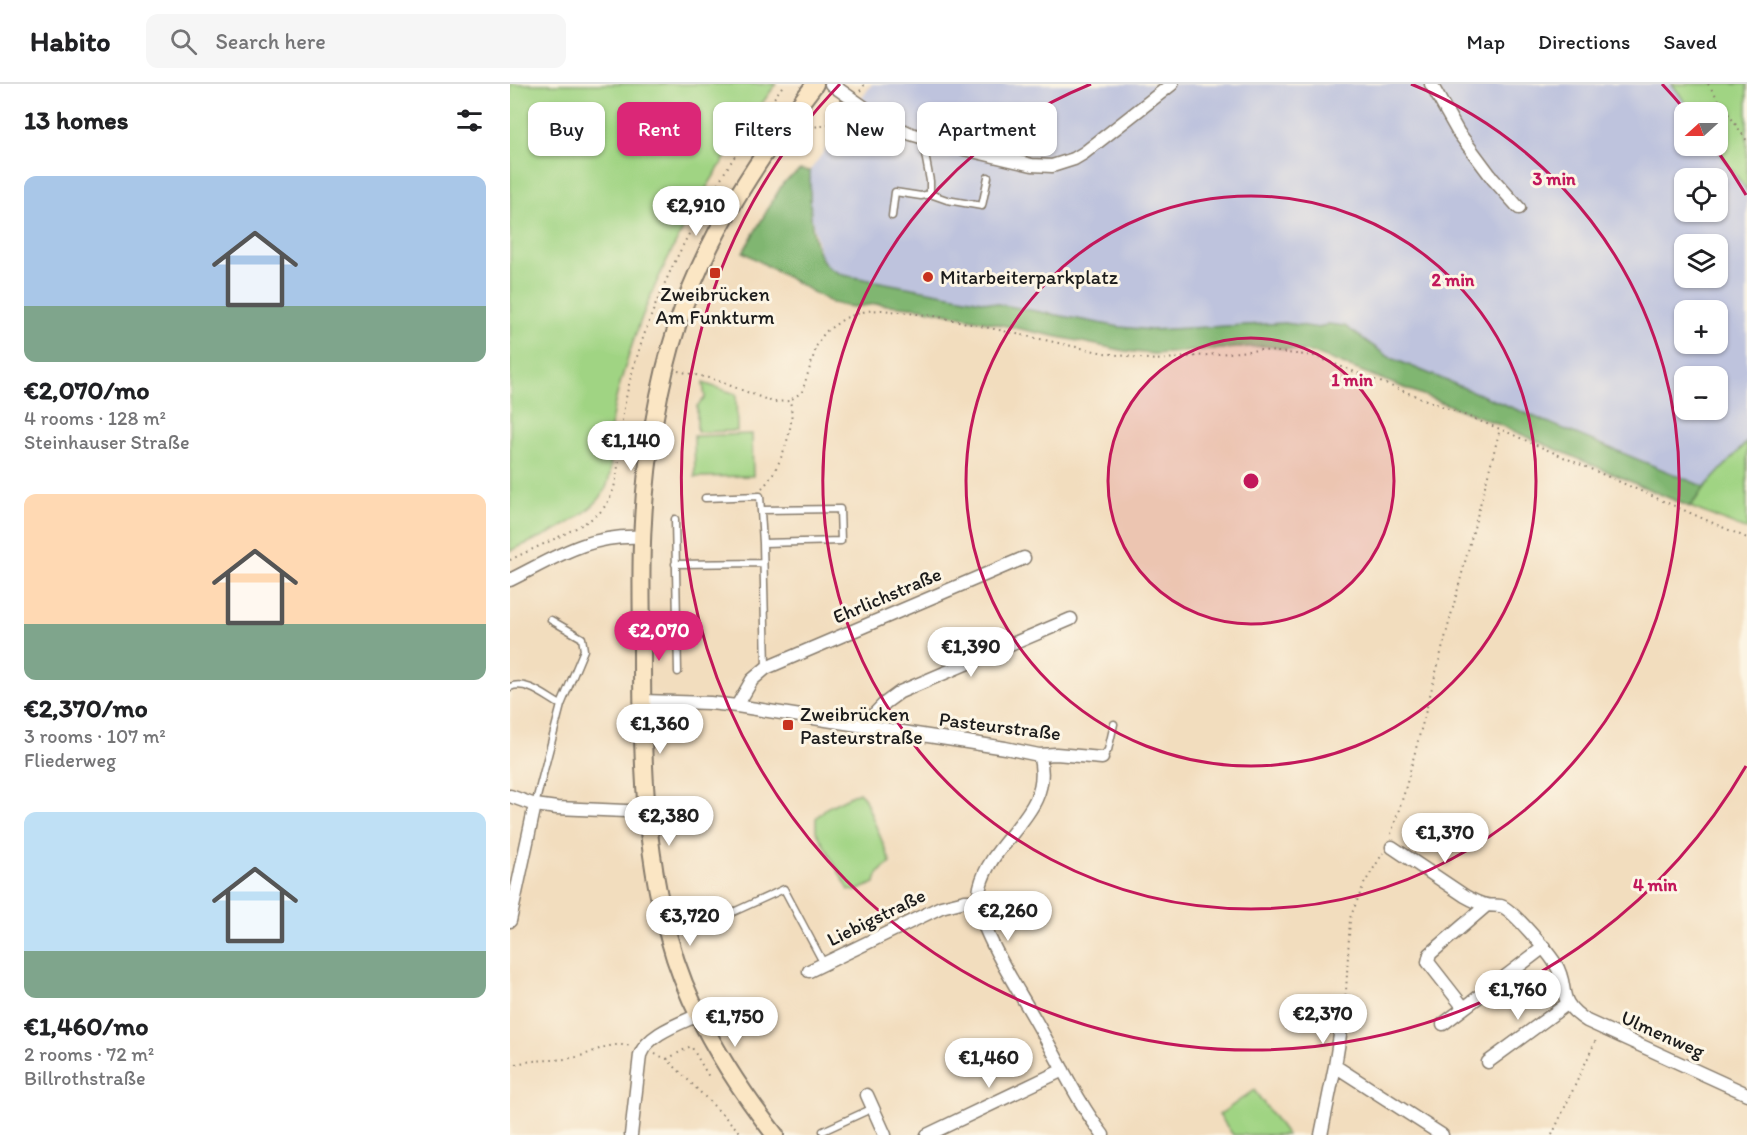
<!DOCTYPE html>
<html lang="en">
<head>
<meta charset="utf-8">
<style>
  :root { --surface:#fff; --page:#f6f6f6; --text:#202124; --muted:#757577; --line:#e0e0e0; --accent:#db2777 }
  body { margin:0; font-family:Itim,sans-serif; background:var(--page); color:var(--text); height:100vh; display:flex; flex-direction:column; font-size:22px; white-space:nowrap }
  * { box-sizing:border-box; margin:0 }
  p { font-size:20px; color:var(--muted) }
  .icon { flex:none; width:33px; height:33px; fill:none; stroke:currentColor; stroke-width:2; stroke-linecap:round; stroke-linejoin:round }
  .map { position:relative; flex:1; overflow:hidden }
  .side { display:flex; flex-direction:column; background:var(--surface); width:510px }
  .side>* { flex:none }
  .banner { position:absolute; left:18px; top:18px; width:570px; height:54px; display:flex; gap:12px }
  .needle { width:39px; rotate:249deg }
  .fabs { position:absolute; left:1164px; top:18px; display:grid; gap:12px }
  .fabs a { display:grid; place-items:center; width:54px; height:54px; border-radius:12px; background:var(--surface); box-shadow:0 2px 4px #0004; font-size:30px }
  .price { position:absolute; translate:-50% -51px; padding:0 14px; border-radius:21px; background:#fff; color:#222; font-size:20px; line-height:39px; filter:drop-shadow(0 2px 3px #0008) }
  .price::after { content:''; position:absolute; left:50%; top:36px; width:18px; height:14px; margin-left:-9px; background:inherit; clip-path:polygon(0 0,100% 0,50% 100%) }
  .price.current { background:var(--accent); color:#fff }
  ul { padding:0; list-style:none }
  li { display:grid; align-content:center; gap:12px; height:318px; padding:0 24px }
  li span { display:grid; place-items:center; height:186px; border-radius:12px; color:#555 }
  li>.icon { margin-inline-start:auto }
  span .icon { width:108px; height:108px; fill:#fffc; stroke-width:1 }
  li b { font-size:26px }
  h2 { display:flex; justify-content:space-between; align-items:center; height:72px; padding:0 24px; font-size:26px }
  .pill { padding:0 21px; border-radius:12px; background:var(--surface); box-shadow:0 2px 4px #0004; font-size:21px; line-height:54px }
  .pill.current { background:var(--accent); color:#fff }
  header { display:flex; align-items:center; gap:36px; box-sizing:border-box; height:84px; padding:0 30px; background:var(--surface); border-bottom:2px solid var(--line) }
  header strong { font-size:28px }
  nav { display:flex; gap:33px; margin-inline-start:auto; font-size:21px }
  .search { width:420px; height:54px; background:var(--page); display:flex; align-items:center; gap:15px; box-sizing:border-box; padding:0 21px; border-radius:12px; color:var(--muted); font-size:22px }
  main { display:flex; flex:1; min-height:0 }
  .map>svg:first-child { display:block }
</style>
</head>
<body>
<header>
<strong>Habito</strong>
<div class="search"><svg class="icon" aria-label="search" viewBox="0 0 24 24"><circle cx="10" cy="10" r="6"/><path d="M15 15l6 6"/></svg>Search here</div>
<nav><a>Map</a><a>Directions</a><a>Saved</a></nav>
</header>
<main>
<section class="side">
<h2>13 homes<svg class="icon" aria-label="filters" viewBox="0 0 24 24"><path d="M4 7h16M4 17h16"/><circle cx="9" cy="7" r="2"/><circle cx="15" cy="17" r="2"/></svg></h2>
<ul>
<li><span style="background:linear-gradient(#a9c7e8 70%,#7fa58c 0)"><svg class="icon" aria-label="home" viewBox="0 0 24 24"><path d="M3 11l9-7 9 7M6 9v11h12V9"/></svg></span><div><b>€2,070/mo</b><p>4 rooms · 128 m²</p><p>Steinhauser Straße</p></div></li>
<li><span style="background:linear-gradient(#ffd9b3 70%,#7fa58c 0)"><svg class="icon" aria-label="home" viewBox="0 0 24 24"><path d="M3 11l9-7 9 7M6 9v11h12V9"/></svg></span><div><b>€2,370/mo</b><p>3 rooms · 107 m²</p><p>Fliederweg</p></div></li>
<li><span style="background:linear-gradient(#bfe0f5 75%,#7fa58c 0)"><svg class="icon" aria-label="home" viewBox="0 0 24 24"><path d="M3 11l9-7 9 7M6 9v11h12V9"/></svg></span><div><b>€1,460/mo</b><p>2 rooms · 72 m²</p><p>Billrothstraße</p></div></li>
</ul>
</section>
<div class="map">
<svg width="1237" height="1051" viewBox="0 0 1237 1051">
  <rect width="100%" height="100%" fill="#fcf5e5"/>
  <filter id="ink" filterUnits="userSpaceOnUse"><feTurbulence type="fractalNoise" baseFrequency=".0167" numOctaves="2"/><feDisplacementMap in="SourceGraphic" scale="12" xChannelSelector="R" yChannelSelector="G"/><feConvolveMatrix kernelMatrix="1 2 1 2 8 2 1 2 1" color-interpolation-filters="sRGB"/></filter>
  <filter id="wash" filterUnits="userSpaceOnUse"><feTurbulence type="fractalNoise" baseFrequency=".008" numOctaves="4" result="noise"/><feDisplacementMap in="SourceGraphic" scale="24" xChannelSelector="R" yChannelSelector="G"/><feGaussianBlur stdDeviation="1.35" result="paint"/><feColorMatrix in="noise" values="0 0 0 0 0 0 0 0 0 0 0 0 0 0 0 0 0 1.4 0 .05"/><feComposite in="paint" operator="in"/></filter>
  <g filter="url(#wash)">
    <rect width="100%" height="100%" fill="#f2ddbe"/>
    <!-- industrial -->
    <path fill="#bec3dd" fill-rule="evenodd" d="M362 0H1162L1182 28H1174V62H1205L1237 107V358L1195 403 879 273 834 242 818 240 809 244 775 239 641 246 610 243 333 191 318 183 310 170 299 122 300 87ZM1174 94H1208V128H1174ZM1174 160H1208V194H1174ZM1174 226H1208V260H1174ZM1174 292H1208V326H1174Z"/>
    <!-- green -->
    <path fill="#a0d483" stroke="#5e7850" stroke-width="1.5" d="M0 0H266C205 84 147 177 117 277 111 296 102 323 101 343 99 367 106 394 90 414 68 440 30 453 0 467Z
      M1162 0H1237V107L1205 62H1208V28H1182Z
      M193 299 226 310 227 347 187 348V322L195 314Z
      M242 350 243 392 185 393 184 352Z
      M1237 358V446L1180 423 1195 403Z
      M349 708 354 713 381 779C373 784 366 789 365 799L346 807 339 806 306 747V734L316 724Z
      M744 1006 777 1051H723L709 1031Z"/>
    <!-- forest -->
    <path fill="#80b671" stroke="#4e6946" stroke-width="1.5" d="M290 86 300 87C300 115 298 158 316 181 320 185 327 188 333 191L610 243 641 246 775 239 809 244 818 240 835 242 879 273 1195 403 1180 423 985 339 804 269 755 262 644 270 615 267 411 224 367 220 343 223 322 219 233 168 273 99Z"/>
  </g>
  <g filter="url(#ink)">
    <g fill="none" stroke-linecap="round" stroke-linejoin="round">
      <!-- lane casing -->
      <g stroke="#877c6d" stroke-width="9">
        <path id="lane" d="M412 54 420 97V110
          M382 132 385 108 411 112 420 110 437 116 472 122 478 93
          M195 414 250 412 253 459
          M251 426 330 425 331 457 253 459 256 583
          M165 435 168 588
          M165 480 253 479
          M0 603C17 596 36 613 51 621
          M592 674 598 666 604 640
          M25 721 51 621 74 566 72 554 41 536
          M208 835 274 805 314 880
          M313 1047 363 1024"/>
      </g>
      <!-- street casing -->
      <g stroke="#877c6d" stroke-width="15">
        <path id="street" d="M321 0 375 38 401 50 441 62 522 81 542 82 564 75 574 69 662 0
          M921 0 948 48 983 95 1009 124
          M0 496C46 473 79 450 132 453
          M132 617 200 619 227 622 495 664 529 671 546 670 592 674
          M227 622 242 596 256 584 514 474
          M353 642 375 619 390 608 561 535
          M529 671C546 728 482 753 470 803 467 818 471 835 477 848 492 883 514 915 532 948 552 983 569 1020 593 1051
          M0 712 25 721 47 724 138 728
          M882 763 955 812C962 816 969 820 977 821 981 822 986 821 991 822 1003 826 1037 867 1045 879 1061 905 1043 915 1077 937L1237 1010
          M0 837 25 721
          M299 887 431 823 455 817H469
          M954 924 918 878 920 870 977 821
          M933 940 1034 863
          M978 978 1057 920
          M825 982 932 1051
          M357 1011 375 1051
          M121 1051 130 971C138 950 169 940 188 931
          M417 1051 553 986
          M811 1051 825 982 831 945"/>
      </g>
      <!-- secondary casing -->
      <g stroke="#877c6d" stroke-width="20">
        <path id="secondary" d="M265 1051C219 992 178 926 159 854 133 761 132 664 132 568 132 525 130 481 133 438 136 373 148 301 168 239 197 151 249 73 305 0"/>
      </g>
      <!-- path -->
      <path stroke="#877c6d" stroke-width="2" stroke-dasharray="1.5 4.5" stroke-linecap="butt" d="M1198 0 1237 57
        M350 7 355 0
        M285 53C301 38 299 45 316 41 324 39 330 31 335 25
        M168 287 203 295 263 318 279 317 292 308 307 261 315 248 335 234 356 227 372 226 425 232 594 269 645 276 750 266 804 272 990 345 1237 454
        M252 404C269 388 287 340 280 318
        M0 476C21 465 78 442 92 426 112 402 107 371 111 343 114 321 119 297 126 276 156 176 214 84 274 0
        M881 750 894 710 990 345
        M832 935 836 908 840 834 854 800 873 769
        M145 970 157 975 233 1051
        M157 975 181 962 199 993
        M0 982C22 974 39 978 61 974 86 970 94 957 121 962
        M1042 1051 1087 954"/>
      <!-- lane -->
      <use href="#lane" stroke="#fff" stroke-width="6"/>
      <!-- street -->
      <use href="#street" stroke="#fff" stroke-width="12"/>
      <!-- secondary -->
      <use href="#secondary" stroke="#fbe6c4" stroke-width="16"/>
    </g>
  </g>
  <!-- distance rings -->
  <circle cx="741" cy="397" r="143" fill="#c2185b" fill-opacity=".12"/>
  <g fill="none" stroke="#c2185b" stroke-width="3">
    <circle cx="741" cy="397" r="143"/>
    <circle cx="741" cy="397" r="285"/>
    <path d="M901 0A428 428 0 1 1 581 0"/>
    <path d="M1236 682A571 571 0 1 1 330 0M1152 0A571 571 0 0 1 1175 26M1206 65A571 571 0 0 1 1236 111"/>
  </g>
  <!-- markers -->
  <g fill="#c8321e" stroke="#fcf5e5" stroke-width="2">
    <rect x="199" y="183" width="12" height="12" rx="3"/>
    <circle cx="418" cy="193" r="6"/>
    <rect x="272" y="635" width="12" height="12" rx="3"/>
  </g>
  <g text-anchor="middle" stroke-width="6" stroke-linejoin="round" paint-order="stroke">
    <!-- poi labels -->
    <g font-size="20" fill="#1c1c1c" stroke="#fcf5e5" text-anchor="start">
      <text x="430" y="200">Mitarbeiterparkplatz</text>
      <text x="205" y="217" text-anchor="middle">Zweibrücken<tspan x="205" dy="23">Am Funkturm</tspan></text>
      <text x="290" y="637">Zweibrücken<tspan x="290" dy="23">Pasteurstraße</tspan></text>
    </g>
    <!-- street labels -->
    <g font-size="20" fill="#1c1c1c" stroke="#fcf5e5">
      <text transform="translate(377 511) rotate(-23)" y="7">Ehrlichstraße</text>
      <text transform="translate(490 642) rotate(7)" y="7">Pasteurstraße</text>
      <text transform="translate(366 833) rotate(-26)" y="7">Liebigstraße</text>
      <text transform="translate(1153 950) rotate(24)" y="7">Ulmenweg</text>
    </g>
  </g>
  <circle cx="741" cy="397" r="9" fill="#c2185b" stroke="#fcf5e5" stroke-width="3"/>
  <g font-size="18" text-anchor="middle" font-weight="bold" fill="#c2185b" stroke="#fcf5e5" stroke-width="6" stroke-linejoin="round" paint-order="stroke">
    <text x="1044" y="101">3 min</text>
    <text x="943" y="202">2 min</text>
    <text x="842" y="302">1 min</text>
    <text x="1145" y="807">4 min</text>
  </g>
</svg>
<div class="fabs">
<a><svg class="needle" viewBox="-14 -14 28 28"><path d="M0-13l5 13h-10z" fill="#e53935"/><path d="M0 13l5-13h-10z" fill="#757577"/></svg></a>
<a><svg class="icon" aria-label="locate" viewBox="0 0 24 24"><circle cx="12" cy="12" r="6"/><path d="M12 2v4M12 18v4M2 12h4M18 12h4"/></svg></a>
<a><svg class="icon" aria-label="layers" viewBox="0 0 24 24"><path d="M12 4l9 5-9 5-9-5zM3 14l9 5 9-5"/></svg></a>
<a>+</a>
<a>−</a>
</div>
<b class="price" style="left:186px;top:153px">€2,910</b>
<b class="price" style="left:121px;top:388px">€1,140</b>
<b class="price current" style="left:149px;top:578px">€2,070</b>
<b class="price" style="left:461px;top:594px">€1,390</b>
<b class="price" style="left:150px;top:671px">€1,360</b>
<b class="price" style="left:159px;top:763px">€2,380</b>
<b class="price" style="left:935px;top:780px">€1,370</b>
<b class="price" style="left:498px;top:858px">€2,260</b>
<b class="price" style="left:180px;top:863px">€3,720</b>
<b class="price" style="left:1008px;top:937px">€1,760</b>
<b class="price" style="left:813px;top:961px">€2,370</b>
<b class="price" style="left:225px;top:964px">€1,750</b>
<b class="price" style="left:479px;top:1005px">€1,460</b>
<div class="banner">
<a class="pill">Buy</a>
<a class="pill current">Rent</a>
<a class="pill">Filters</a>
<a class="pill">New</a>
<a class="pill">Apartment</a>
</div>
</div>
</main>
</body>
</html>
